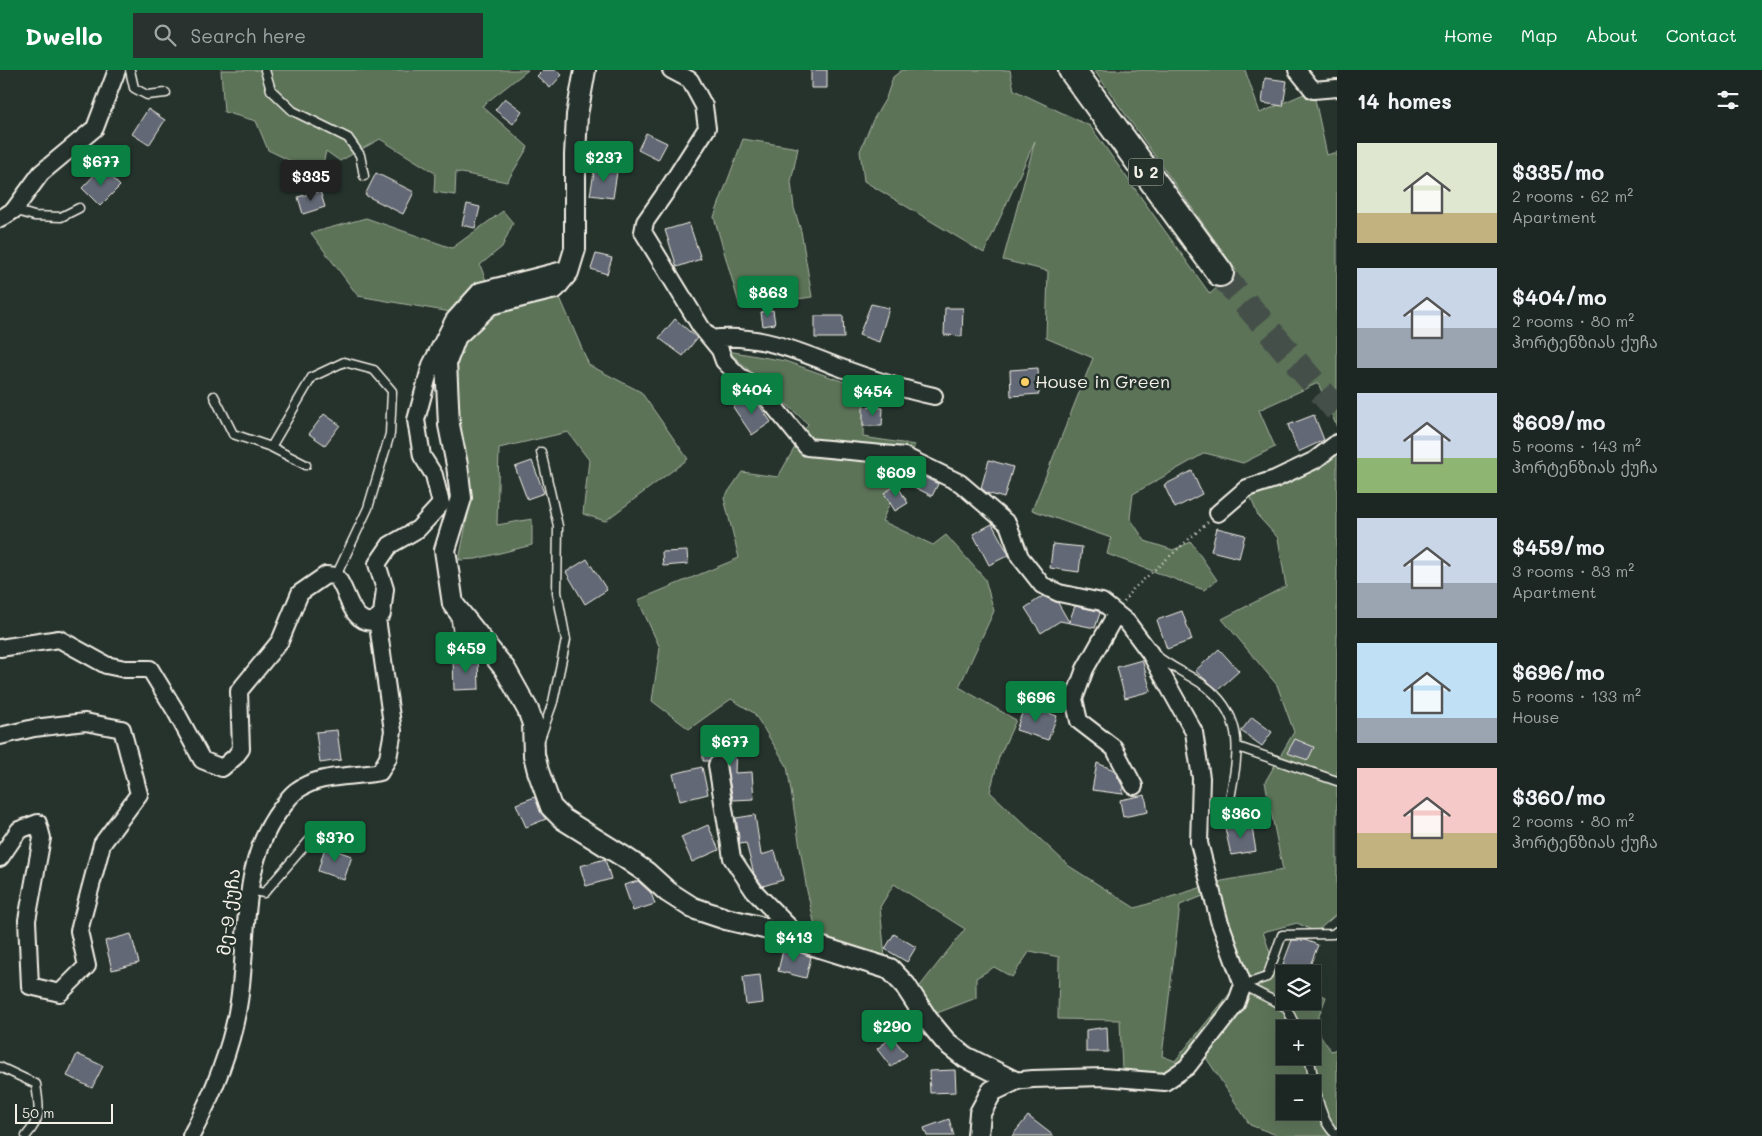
<!DOCTYPE html>
<html lang="en">
<head>
<meta charset="utf-8">
<style>
  :root { --surface:#1c2622; --page:#29322f; --text:#f1f3f6; --muted:#a0a5a5; --line:#3a4340; --accent:#0b8043 }
  body { margin:0; font-family:Mali,"Noto Sans Georgian",sans-serif; background:var(--page); color:var(--text); height:100vh; display:flex; flex-direction:column; font-size:19px; white-space:nowrap }
  * { box-sizing:border-box; margin:0 }
  p { font-size:16px; color:var(--muted) }
  .icon { flex:none; width:28px; height:28px; fill:none; stroke:currentColor; stroke-width:2; stroke-linecap:round; stroke-linejoin:round }
  .map { position:relative; flex:1; overflow:hidden }
  .details { display:flex; flex-direction:column; background:var(--surface); width:425px }
  .details>* { flex:none }
  .tools { position:absolute; left:1276px; top:895px; display:grid; gap:10px }
  .tools a { display:grid; place-items:center; width:45px; height:45px; border-radius:0px; background:var(--surface); box-shadow:0 5px 20px #0002,0 0 0 1px var(--line); font-size:25px }
  .scale { position:absolute; left:15px; bottom:12px; width:98px; box-sizing:border-box; padding-left:5px; border:2px solid #f4f1e8; border-top:0; font-size:14px; line-height:18px; white-space:nowrap; color:#f4f1e8; -webkit-text-stroke:4px #26332d; paint-order:stroke }
  .price { position:absolute; translate:-50% -42px; padding:0 11px; border-radius:5px; background:var(--accent); color:#fff; font-size:16px; line-height:32px; filter:drop-shadow(0 1px 2px #0008) }
  .price::after { content:''; position:absolute; left:50%; top:30px; width:15px; height:11px; margin-left:-8px; background:inherit; clip-path:polygon(0 0,100% 0,50% 100%) }
  .price.on { background:#222; color:#fff }
  ul { padding:0; list-style:none }
  li { display:flex; align-items:center; gap:15px; height:125px; padding:0 20px }
  li span { display:grid; place-items:center; flex:none; width:140px; height:100px; border-radius:0px; color:#555 }
  li>.icon { margin-inline-start:auto }
  span .icon { width:60px; height:60px; fill:#fffc; stroke-width:1 }
  li b { font-size:21px }
  h2 { display:flex; justify-content:space-between; align-items:center; height:60px; padding:0 20px; font-size:21px }
  header { display:flex; align-items:center; gap:30px; box-sizing:border-box; height:70px; padding:0 25px; background:var(--accent); color:#fff }
  header strong { font-size:24px }
  nav { display:flex; gap:28px; margin-inline-start:auto; font-size:18px }
  .search { width:350px; height:45px; background:var(--page); display:flex; align-items:center; gap:12px; box-sizing:border-box; padding:0 18px; border-radius:0px; color:var(--muted); font-size:19px }
  main { display:flex; flex:1; min-height:0 }
  .map>svg:first-child { display:block }
</style>
</head>
<body>
<header>
<strong>Dwello</strong>
<div class="search"><svg class="icon" aria-label="search" viewBox="0 0 24 24"><circle cx="10" cy="10" r="6"/><path d="M15 15l6 6"/></svg>Search here</div>
<nav><a>Home</a><a>Map</a><a>About</a><a>Contact</a></nav>
</header>
<main>
<div class="map">
<svg width="1337" height="1066" viewBox="0 0 1337 1066">
  <rect width="100%" height="100%" fill="#26332d"/>
  <filter id="ink" filterUnits="userSpaceOnUse"><feTurbulence type="fractalNoise" baseFrequency=".02" numOctaves="2"/><feDisplacementMap in="SourceGraphic" scale="10" xChannelSelector="R" yChannelSelector="G"/><feConvolveMatrix kernelMatrix="1 2 1 2 8 2 1 2 1" color-interpolation-filters="sRGB"/></filter>
  <g filter="url(#ink)">
    <!-- green -->
    <path fill="#5b7358" stroke="#a8b2a0" fill-rule="evenodd" d="M221 0H528L482 36 528 77 507 112 456 102 455 125 434 122 435 103 380 69 340 91 326 81 320 107 305 112 297 94 268 80 256 51 224 42Z
      M902 0H1010L1014 20 1090 56 1210 224 1236 200 1094 0H1245L1260 43 1313 20 1327 85 1337 82V357L1318 313 1259 340 1275 377 1243 393 1205 383 1133 424 1130 448 1145 471 1173 480 1191 472 1217 510 1204 520 1107 484 1111 468 1032 440 1093 288 1046 268 1048 201 1003 190 1035 71 984 183 864 111 860 81 873 50 886 28 893 7Z
      M743 69 798 78 791 112 794 138 801 161 812 227 740 237 714 147Z
      M503 141 513 153 502 177 480 195 492 226 468 245 358 226 311 163 366 148 452 178Z
      M558 223 589 295 641 322 688 389 605 451 583 444 589 390 568 362 499 378 497 455 532 449V475L476 489 459 490 472 424 456 356 452 290 463 268 492 239Z
      M728 281 785 291 864 319 863 367 915 375 882 451 933 475 946 465 985 509 994 541 959 617 1016 650 999 687 990 722 1069 796 1135 838 1222 811 1283 800 1265 712 1294 662 1277 615 1222 549 1286 516 1278 468 1258 446 1247 418 1337 373V844L1316 862 1297 853 1263 862 1277 904 1285 908V931H1312L1313 921 1326 927 1315 957 1331 981 1337 979V1066H1279L1250 1055 1205 986 1189 988 1163 1006 1122 1001 1120 950 1058 949 1059 887 1030 881 1012 907 994 897 976 908V928L932 945 916 921 965 859 894 814 880 837 885 887 818 869 807 821 787 696 754 643 731 629 689 659 652 631 660 578 638 530 739 488 724 428 742 402 778 407 808 354ZM1203 826 1233 906 1231 922 1175 991 1162 986 1180 835ZM1285 959H1312V986H1285ZM1285 1014H1312V1041H1285Z"/>
    <!-- building -->
    <path fill="#626775" stroke="#f4f1e8" d="M543 0H556L562 5 550 18 537 6Z
      M811 0H827V18H811Z
      M1265 8 1287 11 1283 36 1262 33Z
      M505 28 522 41 513 54 495 40Z
      M148 39 165 50 149 75 132 64Z
      M646 63 667 73 658 90 638 80Z
      M102 97 120 116 100 136 82 118Z
      M595 97 617 102 613 128 590 125Z
      M376 103 414 122 403 144 365 125Z
      M320 121 325 137 303 144 298 127Z
      M467 134 480 137 475 158 462 155Z
      M689 153 701 189 677 197 665 160Z
      M596 184 612 188 607 204 591 199Z
      M871 234 889 238 879 272 859 265Z
      M945 238H963L962 266 944 265Z
      M773 240 775 254 763 256 761 242Z
      M815 246H843L844 268H815Z
      M675 249 697 268 683 286 659 268Z
      M1038 298 1039 324 1011 326 1010 300Z
      M750 326 757 332 771 352 752 365 733 337Z
      M863 337 883 338 882 356H863Z
      M324 344 340 355 325 375 309 364Z
      M1314 345 1324 370 1298 382 1288 355Z
      M989 390 1013 397 1004 428 987 423 981 418Z
      M532 391 544 423 527 429 515 397Z
      M1192 401 1202 424 1175 438 1164 415Z
      M914 402 938 414 932 426 908 414Z
      M897 415 908 433 895 441 884 423Z
      M992 454 1009 485 989 495 973 464Z
      M1217 458 1245 465 1239 488 1211 481Z
      M1053 474 1082 477 1079 502 1050 498Z
      M687 481 688 494 663 496 662 482Z
      M587 489 607 520 585 534 566 502Z
      M1043 526 1058 533 1069 552 1075 536 1098 541 1100 543 1095 558 1060 551 1041 563 1025 538Z
      M1182 541 1192 570 1167 579 1157 550Z
      M1219 579 1239 601 1218 620 1195 601Z
      M478 588 479 619 454 620 453 589 461 592 466 589Z
      M1142 590 1151 621 1125 628 1117 597Z
      M1025 635 1057 646 1048 670 1016 660Z
      M1252 647 1272 662 1262 676 1241 661Z
      M337 660 341 690 320 693 316 662Z
      M703 669 736 670 735 703 752 702 754 729 733 730 725 689 716 685 708 691H703Z
      M1295 669 1314 677 1308 690 1287 683Z
      M1097 693 1114 700 1123 717V724L1092 720Z
      M702 697 708 724 680 731 673 704Z
      M1145 725 1148 742 1123 747 1120 730Z
      M535 727 540 741 546 749 526 757 516 734Z
      M755 745 761 785 775 781 783 810 763 816 754 804 746 773 740 774 736 748Z
      M1251 752 1256 781 1231 785 1225 758Z
      M708 755 719 780 692 792 681 767Z
      M325 777 352 786 344 810 318 801Z
      M605 789 611 809 586 816 580 796Z
      M638 811 651 823 655 834 633 841 624 815Z
      M131 864 139 893 112 900 105 871Z
      M894 864 916 877 907 892 885 879Z
      M1292 870H1305L1318 875 1307 903 1283 894Z
      M784 876 811 887 806 908 778 901Z
      M760 905 763 933 746 935 743 907Z
      M1107 957 1108 982H1086V960Z
      M892 967 907 985 891 997 877 979Z
      M77 984 103 996 92 1018 67 1006Z
      M955 1000 956 1022 930 1023 929 1001Z
      M1028 1046 1054 1066H1012Z
      M949 1049 954 1066H927L924 1058Z"/>
    <g fill="none" stroke-linecap="round" stroke-linejoin="round">
      <!-- trunk-tunnel -->
      <path stroke="#455049" stroke-width="26" stroke-dasharray="26 13" stroke-linecap="butt" d="M1220 203 1337 340"/>
      <!-- service casing -->
      <g stroke="#f4f1e8" stroke-width="11">
        <path id="service" d="M130 0 134 18 147 25 166 23
          M265 0 271 20 293 41 348 68 360 85 364 106
          M575 85 622 97
          M14 140 34 146 61 147 79 138
          M214 326 233 364 271 377
          M306 395 271 377 312 307 344 292 374 300 392 321 390 364 368 438 336 506
          M455 543 461 586
          M1157 586C1173 599 1193 606 1209 619 1250 654 1235 695 1228 741
          M540 669 553 632 566 570 557 522 558 456 541 382
          M1238 677 1337 711
          M249 820 264 823 320 758H343
          M1243 915 1267 907 1282 865 1333 864 1337 861
          M1243 915 1286 937 1297 959
          M1309 986C1314 1008 1318 1052 1337 1065
          M0 997 36 1014C39 1038 43 1046 26 1066"/>
      </g>
      <!-- minor casing -->
      <g stroke="#f4f1e8" stroke-width="20">
        <path id="minor" d="M671 0 690 10 704 36 707 58 668 119 645 152 643 162 701 257 720 280 724 291 738 305 763 323 807 377 904 386 960 413 1008 454 1020 487 1042 515 1059 523 1102 532 1127 552 1150 583 1194 662 1201 708 1199 773 1219 850 1243 915 1236 934 1187 997 1165 1012 1103 1007 1033 1009 1013 1011
          M1297 0 1313 20 1337 18
          M0 149 14 140 41 103 95 58 117 0
          M711 269C754 263 796 280 836 296 868 308 901 319 934 326
          M1218 443 1247 418 1275 409 1315 390 1337 373
          M1116 544 1085 599 1074 629 1079 651 1114 678 1134 716
          M0 578 59 569 106 595 125 599H150L175 640 202 690 222 698 235 687 241 679 239 621 280 571 300 523 326 505 336 506C349 522 349 551 372 552L382 544 385 519 377 494 390 475 418 459 441 434 434 405 422 386 416 350 431 295 454 250 480 221 563 200 568 202
          M0 666 34 658 85 652 122 659 139 724 102 774 79 861 87 896 60 923 30 916 27 850 42 768 38 753 19 760 0 788
          M717 695 732 788 754 821 801 869
          M191 1066C213 1024 232 978 239 931 249 866 239 789 284 735 287 730 291 725 296 721 321 703 351 708 380 702L388 688 393 661 377 548"/>
      </g>
      <!-- tertiary casing -->
      <g stroke="#f4f1e8" stroke-width="24">
        <path id="tertiary" d="M585 0 577 45 575 85V179L568 202 555 218 490 234 456 266 446 292 449 355 457 395 461 428 445 480 453 534 505 599 528 640 533 654 534 685 538 701 551 737 563 749 624 787 646 802 668 822 693 838 726 849 785 863 804 872 890 899 905 915 927 949 946 972 965 987 1013 1011
          M978 1066 980 1043 992 1021 1013 1011"/>
      </g>
      <!-- trunk casing -->
      <g stroke="#f4f1e8" stroke-width="30">
        <path id="trunk" d="M1072 0 1220 203"/>
      </g>
      <!-- path -->
      <path stroke="#f4f1e8" stroke-width="2.5" stroke-dasharray="1 4" stroke-linecap="butt" d="M1124 532 1131 521 1208 452"/>
      <!-- service -->
      <use href="#service" stroke="#26332d" stroke-width="8"/>
      <!-- minor -->
      <use href="#minor" stroke="#26332d" stroke-width="16"/>
      <!-- tertiary -->
      <use href="#tertiary" stroke="#26332d" stroke-width="20"/>
      <!-- trunk -->
      <use href="#trunk" stroke="#26332d" stroke-width="26"/>
    </g>
  </g>
  <!-- markers -->
  <circle fill="#ffd166" stroke="#26332d" stroke-width="2" cx="1025" cy="312" r="5"/>
  <g text-anchor="middle" stroke-width="5" stroke-linejoin="round" paint-order="stroke">
    <!-- shield labels -->
    <rect fill="#26332d" stroke="#b6b8b0" stroke-width="1" x="1128.5" y="88.5" width="35" height="27" rx="4"/>
    <g font-size="16" font-weight="bold" fill="#f4f1e8">
      <text x="1146" y="108">ს 2</text>
    </g>
    <!-- poi labels -->
    <g font-size="18" fill="#f4f1e8" stroke="#26332d" text-anchor="start">
      <text x="1035" y="318">House in Green</text>
    </g>
    <!-- street labels -->
    <g font-size="18" fill="#f4f1e8" stroke="#26332d">
      <text transform="translate(229 842) rotate(-83)" y="6">მე-9 ქუჩა</text>
    </g>
  </g>
</svg>
<div class="tools">
<a><svg class="icon" aria-label="layers" viewBox="0 0 24 24"><path d="M12 4l9 5-9 5-9-5zM3 14l9 5 9-5"/></svg></a>
<a>+</a>
<a>−</a>
</div>
<div class="scale">50 m</div>
<b class="price" style="left:604px;top:113px">$237</b>
<b class="price" style="left:101px;top:117px">$677</b>
<b class="price on" style="left:311px;top:132px">$335</b>
<b class="price" style="left:768px;top:248px">$863</b>
<b class="price" style="left:752px;top:345px">$404</b>
<b class="price" style="left:873px;top:347px">$454</b>
<b class="price" style="left:896px;top:428px">$609</b>
<b class="price" style="left:466px;top:604px">$459</b>
<b class="price" style="left:1036px;top:653px">$696</b>
<b class="price" style="left:730px;top:697px">$677</b>
<b class="price" style="left:1241px;top:769px">$360</b>
<b class="price" style="left:335px;top:793px">$370</b>
<b class="price" style="left:794px;top:893px">$413</b>
<b class="price" style="left:892px;top:982px">$290</b>
</div>
<section class="details">
<h2>14 homes<svg class="icon" aria-label="filters" viewBox="0 0 24 24"><path d="M4 7h16M4 17h16"/><circle cx="9" cy="7" r="2"/><circle cx="15" cy="17" r="2"/></svg></h2>
<ul>
<li><span style="background:linear-gradient(#dfe7d0 70%,#c2b280 0)"><svg class="icon" aria-label="home" viewBox="0 0 24 24"><path d="M3 11l9-7 9 7M6 9v11h12V9"/></svg></span><div><b>$335/mo</b><p>2 rooms · 62 m²</p><p>Apartment</p></div></li>
<li><span style="background:linear-gradient(#c9d6e8 60%,#9aa5b1 0)"><svg class="icon" aria-label="home" viewBox="0 0 24 24"><path d="M3 11l9-7 9 7M6 9v11h12V9"/></svg></span><div><b>$404/mo</b><p>2 rooms · 80 m²</p><p>ჰორტენზიას ქუჩა</p></div></li>
<li><span style="background:linear-gradient(#c9d6e8 65%,#8fb573 0)"><svg class="icon" aria-label="home" viewBox="0 0 24 24"><path d="M3 11l9-7 9 7M6 9v11h12V9"/></svg></span><div><b>$609/mo</b><p>5 rooms · 143 m²</p><p>ჰორტენზიას ქუჩა</p></div></li>
<li><span style="background:linear-gradient(#c9d6e8 65%,#9aa5b1 0)"><svg class="icon" aria-label="home" viewBox="0 0 24 24"><path d="M3 11l9-7 9 7M6 9v11h12V9"/></svg></span><div><b>$459/mo</b><p>3 rooms · 83 m²</p><p>Apartment</p></div></li>
<li><span style="background:linear-gradient(#bfe0f5 75%,#9aa5b1 0)"><svg class="icon" aria-label="home" viewBox="0 0 24 24"><path d="M3 11l9-7 9 7M6 9v11h12V9"/></svg></span><div><b>$696/mo</b><p>5 rooms · 133 m²</p><p>House</p></div></li>
<li><span style="background:linear-gradient(#f6c9c9 65%,#c2b280 0)"><svg class="icon" aria-label="home" viewBox="0 0 24 24"><path d="M3 11l9-7 9 7M6 9v11h12V9"/></svg></span><div><b>$360/mo</b><p>2 rooms · 80 m²</p><p>ჰორტენზიას ქუჩა</p></div></li>
</ul>
</section>
</main>
</body>
</html>
